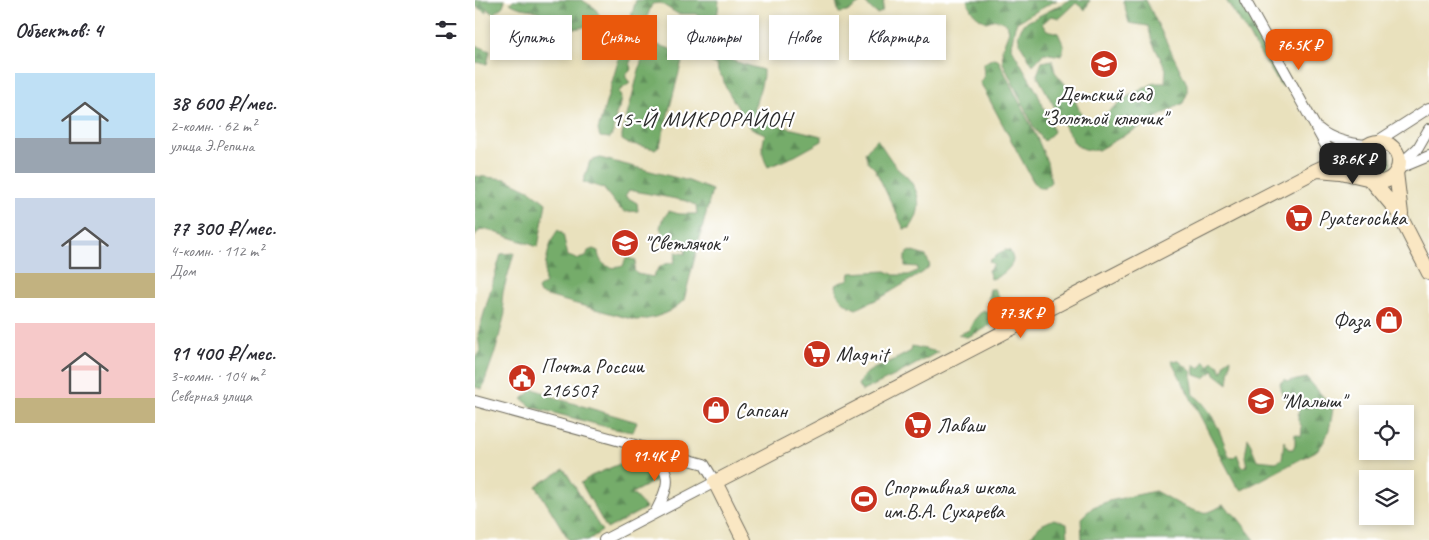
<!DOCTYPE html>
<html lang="ru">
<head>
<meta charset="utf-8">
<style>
  :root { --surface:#fff; --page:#f2f2f3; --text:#2b2b33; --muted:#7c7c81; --accent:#ea580c }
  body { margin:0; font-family:Caveat,sans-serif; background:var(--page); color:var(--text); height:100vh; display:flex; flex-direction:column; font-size:19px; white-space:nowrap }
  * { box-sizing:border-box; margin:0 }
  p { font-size:16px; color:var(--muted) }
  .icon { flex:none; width:28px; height:28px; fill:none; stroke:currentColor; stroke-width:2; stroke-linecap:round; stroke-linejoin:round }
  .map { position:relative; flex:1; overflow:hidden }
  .sheet { display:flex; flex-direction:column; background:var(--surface); width:475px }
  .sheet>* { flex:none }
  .hud { position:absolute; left:15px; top:15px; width:475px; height:45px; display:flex; gap:10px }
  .fabs { position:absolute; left:884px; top:405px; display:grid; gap:10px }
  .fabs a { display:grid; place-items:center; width:55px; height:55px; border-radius:0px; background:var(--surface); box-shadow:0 2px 8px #0003; font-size:25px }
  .price { position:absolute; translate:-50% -42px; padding:0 11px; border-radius:10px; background:var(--accent); color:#fff; font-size:16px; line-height:32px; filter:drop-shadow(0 1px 2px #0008) }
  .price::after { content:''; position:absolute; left:50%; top:30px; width:15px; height:11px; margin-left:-8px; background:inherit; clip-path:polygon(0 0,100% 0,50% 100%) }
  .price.active { background:#222; color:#fff }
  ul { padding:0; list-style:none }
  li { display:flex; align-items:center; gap:15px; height:125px; padding:0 15px }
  li span { display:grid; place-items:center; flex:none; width:140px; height:100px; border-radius:0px; color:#555 }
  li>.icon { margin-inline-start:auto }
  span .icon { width:60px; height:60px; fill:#fffc; stroke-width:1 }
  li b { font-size:21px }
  h2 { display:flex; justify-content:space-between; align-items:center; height:60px; padding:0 15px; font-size:21px }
  .tag { padding:0 18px; border-radius:0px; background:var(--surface); box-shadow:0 2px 8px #0003; font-size:18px; line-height:45px }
  .tag.active { background:var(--accent); color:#fff }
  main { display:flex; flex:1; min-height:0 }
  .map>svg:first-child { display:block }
</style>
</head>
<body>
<main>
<section class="sheet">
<h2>Объектов: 4<svg class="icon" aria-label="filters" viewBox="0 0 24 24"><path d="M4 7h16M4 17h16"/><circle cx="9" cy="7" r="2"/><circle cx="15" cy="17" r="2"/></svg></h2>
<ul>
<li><span style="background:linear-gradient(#bfe0f5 65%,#9aa5b1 0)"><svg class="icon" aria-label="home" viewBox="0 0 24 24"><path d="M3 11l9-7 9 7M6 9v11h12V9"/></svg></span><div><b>38 600 ₽/мес.</b><p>2-комн. · 62 m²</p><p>улица Э.Репина</p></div></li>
<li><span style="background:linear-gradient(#c9d6e8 75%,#c2b280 0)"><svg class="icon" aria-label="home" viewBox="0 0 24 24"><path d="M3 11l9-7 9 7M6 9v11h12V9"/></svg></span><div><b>77 300 ₽/мес.</b><p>4-комн. · 112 m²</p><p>Дом</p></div></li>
<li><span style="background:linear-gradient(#f6c9c9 75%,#c2b280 0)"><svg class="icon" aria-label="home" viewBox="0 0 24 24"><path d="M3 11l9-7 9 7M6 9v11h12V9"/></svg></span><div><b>91 400 ₽/мес.</b><p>3-комн. · 104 m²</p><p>Северная улица</p></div></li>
</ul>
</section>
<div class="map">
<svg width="954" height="540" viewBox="0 0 954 540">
  <defs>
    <pattern id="grass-tufts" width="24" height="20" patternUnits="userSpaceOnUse" patternTransform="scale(1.25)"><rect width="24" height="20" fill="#91c87b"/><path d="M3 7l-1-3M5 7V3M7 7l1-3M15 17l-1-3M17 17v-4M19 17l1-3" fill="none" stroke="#77a365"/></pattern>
    <pattern id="forest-firs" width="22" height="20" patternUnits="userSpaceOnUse" patternTransform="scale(1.25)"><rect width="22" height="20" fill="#74ac6b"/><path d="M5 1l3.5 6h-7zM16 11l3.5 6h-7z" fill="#5f8c58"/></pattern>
  </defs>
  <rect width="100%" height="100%" fill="#fff"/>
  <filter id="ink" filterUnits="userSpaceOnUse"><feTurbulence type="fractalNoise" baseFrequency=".02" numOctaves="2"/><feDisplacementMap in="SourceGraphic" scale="10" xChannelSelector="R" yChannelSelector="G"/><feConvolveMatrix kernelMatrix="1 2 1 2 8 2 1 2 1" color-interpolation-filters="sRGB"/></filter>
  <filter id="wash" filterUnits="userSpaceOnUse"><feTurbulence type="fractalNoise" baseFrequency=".0096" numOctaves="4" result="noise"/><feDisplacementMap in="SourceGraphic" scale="20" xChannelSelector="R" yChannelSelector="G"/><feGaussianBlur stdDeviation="1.12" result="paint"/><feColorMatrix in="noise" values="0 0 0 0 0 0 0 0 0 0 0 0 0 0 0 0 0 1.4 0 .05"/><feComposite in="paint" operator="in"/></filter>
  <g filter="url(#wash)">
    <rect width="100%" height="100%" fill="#e9e1bd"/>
    <!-- grass -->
    <path fill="url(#grass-tufts)" stroke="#5e7a53" d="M892 162a12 12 0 1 1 24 0a12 12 0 1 1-24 0Z"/>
    <!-- forest -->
    <path fill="url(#forest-firs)" stroke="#506c4b" d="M0 0H30L28 6 19 14 10 7 12 13 0 6Z
      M38 0H107L120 8 126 18C107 30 99 32 78 21 72 18 68 13 61 11 52 8 43 9 35 3Z
      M161 0H244L243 11 240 19 236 20 241 26C237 41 230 45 240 58L252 59 288 70C289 87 278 100 280 117L301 125 347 136V141L320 156 293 167C286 155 287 147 290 134L274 127 250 86 248 78 243 72 242 65 231 60C225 48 224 40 230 27L227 17 220 14H203L185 3 177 4 167 30 166 41 161 43V51L155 62 157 69 150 76 155 83 144 91 146 98 144 108 141 114 139 130 135 138 125 137 123 130Z
      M354 0H409L407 12 402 14 388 1 372 12 364 13 361 2Z
      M492 0H582L542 22 540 26 536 47 562 92 579 132 569 141 559 128 528 63 527 49 534 31 532 24 521 19 511 22C500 16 496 12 492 0Z
      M595 0H615L610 10 601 3 585 18 576 16 567 24 572 30 583 33 589 46 586 56 569 53 558 65 545 44 543 35 548 24Z
      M648 0H671L712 84V94L708 103 623 150C613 151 605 149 598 141L562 75 567 62 577 60 580 72 595 90 609 120 624 119 652 97 679 83H690L691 69 678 44 673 26 654 23Z
      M751 0H765L811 83 806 86Z
      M180 44C191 48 204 49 207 61L185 145 180 149 152 143 147 140V135L169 51 173 46Z
      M0 45 15 51 12 64 0 62Z
      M518 58 523 59 563 140 572 162 576 182 570 188H564L558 181 505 82 509 77 508 64Z
      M402 139C408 148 415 159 422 168 424 171 428 173 431 176 446 192 448 210 435 228L429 229 400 169 393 162 390 152Z
      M125 158 214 181 237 190 209 300C196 313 178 320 160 320L65 294 63 289 70 283C68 270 74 240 83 230L88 234 93 256 102 259 111 257 113 251 118 249 123 251C124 266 136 270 148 266L151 258 161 260 159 270 162 274 178 277C183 267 187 263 199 263L201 252 210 254 211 250 192 241 185 228 187 220 194 211 204 214H222L221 206 212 201 154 190 150 196 162 203 163 211 150 212 143 207 128 188 108 182 115 161Z
      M0 176 31 179 56 191 71 203 63 247 11 229C6 230 2 231 0 237Z
      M530 250 535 251C536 254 538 257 538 260 537 269 523 278 516 279L513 270 519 265 514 261Z
      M434 251 451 256 455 266 447 273 407 297 381 309C369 304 362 298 360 285L374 279 375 273 411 271 419 275H433L442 271 443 267 430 266V256Z
      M39 253 28 292 27 302 30 313 21 349 7 389 0 387V358L5 351 3 334 26 254Z
      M515 289H520L531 313 509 329 492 337 483 335 494 330 499 320 508 310 514 313C516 304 512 298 515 289Z
      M437 346 463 352 419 376 387 391 383 385 389 375 398 369 421 359 436 351Z
      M756 358 753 384 740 374 739 370 729 378 720 375 719 364 725 368 730 361 734 366 738 361 743 364 747 372 750 362Z
      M696 360 704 361 717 372V380L719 395C738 409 746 435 754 456L759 457 762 454 767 467 772 466 770 457 773 438 782 460 801 462 807 459 809 441 813 449H818L820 444V434L826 436 827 427 823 420 824 402 808 398 805 383 810 379 812 382 832 378 858 408C856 423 853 442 841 451L767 490 761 485Z
      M59 389 87 400 162 422 158 432 139 429 57 407 47 399Z
      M161 457 182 468 187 477 157 493 171 508 132 529 106 483 116 476Z
      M89 469 127 531 113 540H94L61 486Z
      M680 491C694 498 719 515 733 512 738 511 744 507 748 505L762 517 780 540H607L606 518 618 507 634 501Z
      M579 519 592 524 593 540H552L566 525Z"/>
  </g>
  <g filter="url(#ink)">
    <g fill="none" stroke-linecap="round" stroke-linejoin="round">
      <!-- street casing -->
      <g stroke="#6e6b5e" stroke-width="12">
        <path id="street" d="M770 0 860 162
          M844 129C858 141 876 144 894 145
          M898 144 954 108
          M923 166 943 148 954 129
          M925 168 954 156
          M0 401 229 464 240 482 129 540
          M176 451C199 474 194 487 180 513"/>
      </g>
      <!-- secondary casing -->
      <g stroke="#6e6b5e" stroke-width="16">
        <path id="secondary" d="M884 162a20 20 0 1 1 40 0a20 20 0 1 1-40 0Z
          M843 170 866 172 892 178
          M921 172 926 214
          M897 181 923 212 954 273
          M269 540 240 482 840 171 891 148"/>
      </g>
      <!-- street -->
      <use href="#street" stroke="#fff" stroke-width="10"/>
      <!-- secondary -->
      <use href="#secondary" stroke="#fae7c3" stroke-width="14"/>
    </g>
  </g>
  <!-- icons -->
  <defs>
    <g id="school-disc" transform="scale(1.4375)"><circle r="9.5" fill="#c8321e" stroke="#fff"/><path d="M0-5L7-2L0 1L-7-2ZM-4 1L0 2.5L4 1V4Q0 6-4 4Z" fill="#fff"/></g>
    <g id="supermarket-disc" transform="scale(1.4375)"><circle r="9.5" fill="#c8321e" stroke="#fff"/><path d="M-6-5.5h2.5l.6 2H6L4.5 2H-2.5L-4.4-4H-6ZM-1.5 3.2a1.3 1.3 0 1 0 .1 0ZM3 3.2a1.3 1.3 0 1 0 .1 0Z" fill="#fff"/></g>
    <g id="shop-disc" transform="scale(1.4375)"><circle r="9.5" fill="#c8321e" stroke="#fff"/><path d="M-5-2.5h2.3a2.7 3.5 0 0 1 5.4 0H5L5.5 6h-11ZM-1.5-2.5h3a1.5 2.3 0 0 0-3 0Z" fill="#fff"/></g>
    <g id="civic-disc" transform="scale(1.4375)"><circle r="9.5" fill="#c8321e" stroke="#fff"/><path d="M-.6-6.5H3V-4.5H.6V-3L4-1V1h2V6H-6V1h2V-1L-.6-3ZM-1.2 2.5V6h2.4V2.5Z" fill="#fff"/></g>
    <g id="stadium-disc" transform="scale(1.4375)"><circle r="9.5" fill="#c8321e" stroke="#fff"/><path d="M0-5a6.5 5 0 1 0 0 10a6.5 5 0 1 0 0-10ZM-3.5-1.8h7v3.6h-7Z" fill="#fff"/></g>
  </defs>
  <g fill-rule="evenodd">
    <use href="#school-disc" x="629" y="64"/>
    <use href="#supermarket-disc" x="824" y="218"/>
    <use href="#school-disc" x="150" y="243"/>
    <use href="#shop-disc" x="914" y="320"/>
    <use href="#supermarket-disc" x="342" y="354"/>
    <use href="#civic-disc" x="47" y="378"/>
    <use href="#school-disc" x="786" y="401"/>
    <use href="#shop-disc" x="241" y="410"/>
    <use href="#supermarket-disc" x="443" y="425"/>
    <use href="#stadium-disc" x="389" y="499"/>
  </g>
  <g text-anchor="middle" stroke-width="4.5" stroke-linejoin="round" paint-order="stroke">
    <!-- poi labels -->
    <g font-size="21" fill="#2b2b2b" stroke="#fff" text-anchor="start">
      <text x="629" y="101" text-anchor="middle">Детский сад<tspan x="629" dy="24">"Золотой ключик"</tspan></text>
      <text x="843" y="225">Pyaterochka</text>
      <text x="169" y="250">"Светлячок"</text>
      <text x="895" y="327" text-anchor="end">Фаза</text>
      <text x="361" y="361">Magnit</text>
      <text x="66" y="373">Почта России<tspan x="66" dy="24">216507</tspan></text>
      <text x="805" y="408">"Малыш"</text>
      <text x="260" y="417">Сапсан</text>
      <text x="462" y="432">Лаваш</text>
      <text x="408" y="494">Спортивная школа<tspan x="408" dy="24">им.В.А. Сухарева</tspan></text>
    </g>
    <!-- neighbourhood labels -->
    <g font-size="22" letter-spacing="1" fill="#2b2b2b" stroke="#fff">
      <text x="227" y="126">15-Й МИКРОРАЙОН</text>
    </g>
  </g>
</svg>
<div class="fabs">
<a><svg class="icon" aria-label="locate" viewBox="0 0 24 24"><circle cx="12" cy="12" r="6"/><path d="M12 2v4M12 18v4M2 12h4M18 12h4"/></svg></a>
<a><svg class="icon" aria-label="layers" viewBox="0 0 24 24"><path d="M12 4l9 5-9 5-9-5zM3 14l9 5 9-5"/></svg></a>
</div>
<b class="price" style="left:824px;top:71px">76.5K ₽</b>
<b class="price active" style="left:878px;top:185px">38.6K ₽</b>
<b class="price" style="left:546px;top:339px">77.3K ₽</b>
<b class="price" style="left:180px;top:482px">91.4K ₽</b>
<div class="hud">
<a class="tag">Купить</a>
<a class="tag active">Снять</a>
<a class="tag">Фильтры</a>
<a class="tag">Новое</a>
<a class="tag">Квартира</a>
</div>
</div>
</main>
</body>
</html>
